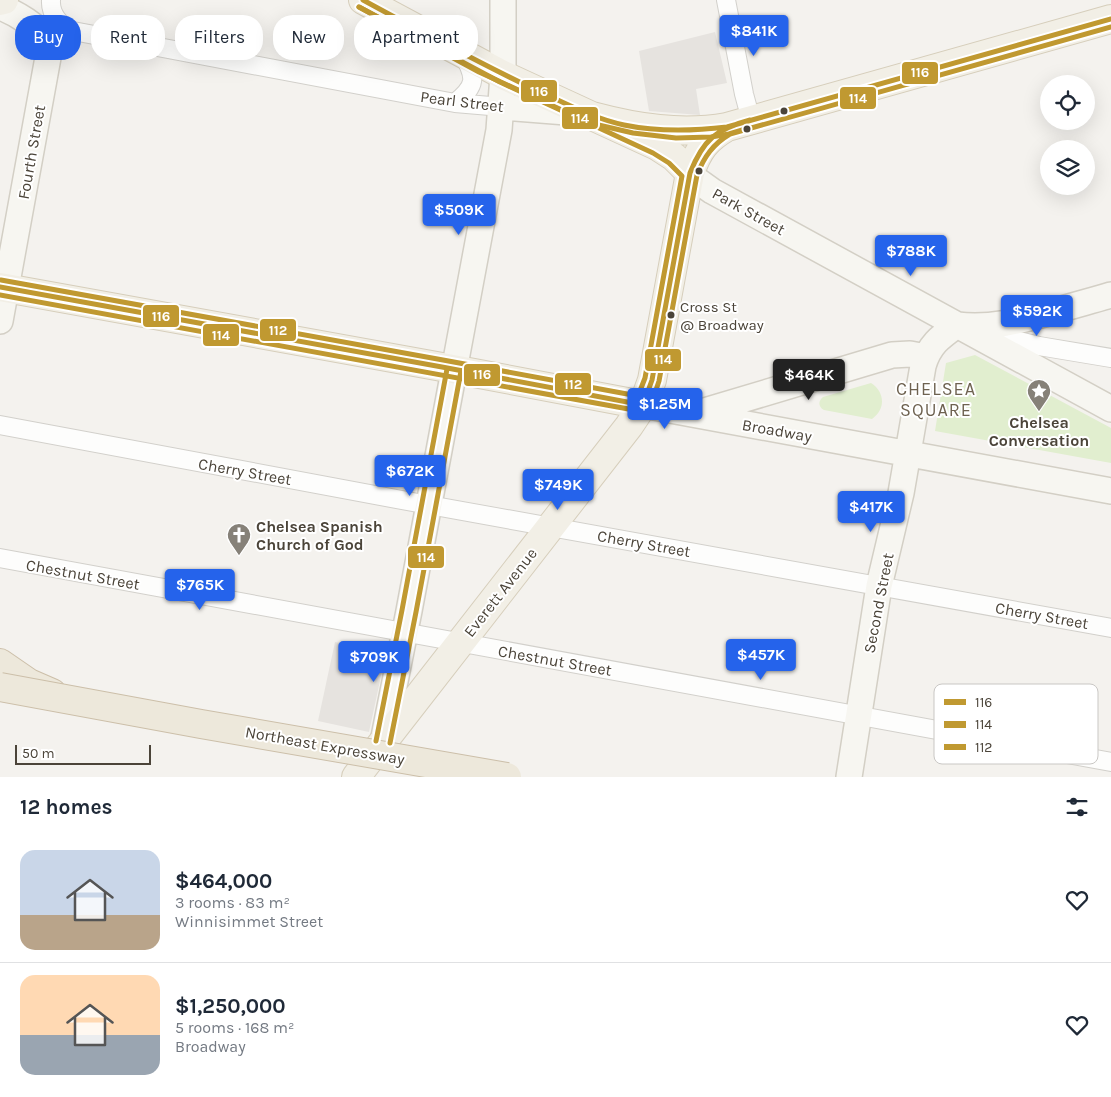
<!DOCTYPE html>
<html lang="en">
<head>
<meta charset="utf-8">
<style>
  :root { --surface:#fff; --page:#f2f2f3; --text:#1f2937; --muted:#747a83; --line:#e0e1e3; --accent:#2563eb }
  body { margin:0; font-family:Karla,sans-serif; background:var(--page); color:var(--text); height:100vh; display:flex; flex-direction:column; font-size:19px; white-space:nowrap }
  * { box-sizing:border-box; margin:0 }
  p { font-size:16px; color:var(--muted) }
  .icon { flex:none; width:28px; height:28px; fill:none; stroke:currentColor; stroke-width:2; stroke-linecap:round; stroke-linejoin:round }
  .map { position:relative; height:777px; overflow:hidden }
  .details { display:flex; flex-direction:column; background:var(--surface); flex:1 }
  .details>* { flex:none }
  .top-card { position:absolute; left:15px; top:15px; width:500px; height:45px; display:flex; gap:10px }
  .fabs { position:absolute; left:1040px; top:75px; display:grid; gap:10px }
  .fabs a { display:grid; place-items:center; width:55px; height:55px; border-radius:50%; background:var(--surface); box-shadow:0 5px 20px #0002; font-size:25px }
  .scale { position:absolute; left:15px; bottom:12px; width:136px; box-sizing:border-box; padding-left:5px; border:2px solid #4b4439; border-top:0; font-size:14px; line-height:18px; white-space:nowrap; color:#4b4439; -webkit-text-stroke:4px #fff; paint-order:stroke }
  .price { position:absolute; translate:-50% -42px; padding:0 11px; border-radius:5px; background:var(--accent); color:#fff; font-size:16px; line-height:32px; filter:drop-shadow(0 1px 2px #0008) }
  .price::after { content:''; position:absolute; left:50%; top:30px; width:15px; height:11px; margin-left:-8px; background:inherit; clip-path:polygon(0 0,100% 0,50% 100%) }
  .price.selected { background:#222; color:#fff }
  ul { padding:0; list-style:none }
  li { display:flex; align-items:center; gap:15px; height:125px; padding:0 20px }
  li+li { border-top:1px solid var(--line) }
  li span { display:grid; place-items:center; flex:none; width:140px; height:100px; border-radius:15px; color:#555 }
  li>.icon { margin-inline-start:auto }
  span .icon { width:60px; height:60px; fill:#fffc; stroke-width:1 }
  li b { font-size:21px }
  h2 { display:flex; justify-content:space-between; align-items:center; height:60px; padding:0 20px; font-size:21px }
  .tag { padding:0 18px; border-radius:20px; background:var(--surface); box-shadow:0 5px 20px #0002; font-size:18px; line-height:45px }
  .tag.selected { background:var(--accent); color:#fff }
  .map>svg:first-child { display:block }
</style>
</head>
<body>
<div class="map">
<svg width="1111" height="777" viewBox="0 0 1111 777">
  <rect width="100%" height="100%" fill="#f4f2ee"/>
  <!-- green -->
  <path fill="#e1eecf" d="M975 355 1111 428V463L935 431 946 363Z
    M871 383C885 392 886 409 872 419L824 410C818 407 818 401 823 397Z"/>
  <!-- parking -->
  <path fill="#e6e3df" d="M715 32 727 83 696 89 700 115 649 111 639 51Z
    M335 642 386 653 369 732 318 721Z"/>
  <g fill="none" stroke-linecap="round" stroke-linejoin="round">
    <!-- street casing -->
    <g stroke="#d2d0cb" stroke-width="20">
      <path id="street" d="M51 0C50 14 60 26 73 31
        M726 0 744 94 751 120
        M49 56C52 40 56 34 73 31L455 103 502 107
        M455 103C477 85 476 78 463 54
        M986 333 1039 346 1111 358
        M0 425 418 503 1111 628
        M0 558 1111 762"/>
    </g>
    <!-- secondary casing -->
    <g stroke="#d3cfc5" stroke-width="28">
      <path id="secondary" d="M0 7C14 12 40 27 46 40 48 44 49 48 49 52L0 321
        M502 107 579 113
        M690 173 698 181 712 191 1111 409
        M643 405 1111 491
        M698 413 892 355 910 354 926 357
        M383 742 409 611 499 130 503 75V0
        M849 777 879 586 901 493 923 366C929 345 940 337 957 325 991 329 1019 321 1052 312 1071 306 1091 301 1111 295"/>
    </g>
    <!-- primary casing -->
    <g stroke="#d6cebb" stroke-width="30">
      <path id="primary" d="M363 0 503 75 657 146 674 157 690 173
        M0 1 4 0
        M592 116C637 128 681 135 727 127L1111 19
        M0 287 442 367 643 405
        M356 777 383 742 629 426 643 405 652 380 690 173C698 150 706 139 727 127"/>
    </g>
    <!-- highway casing -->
    <g stroke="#ccbfa9" stroke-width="30">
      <path id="highway" d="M0 663 29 683 52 693"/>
    </g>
    <!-- street -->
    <use href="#street" stroke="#fdfdfc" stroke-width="18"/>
    <!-- secondary -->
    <use href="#secondary" stroke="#f7f6f1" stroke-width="25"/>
    <!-- primary -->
    <use href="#primary" stroke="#f2efe6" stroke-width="28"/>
    <!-- highway -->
    <use href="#highway" stroke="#ede8db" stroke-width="28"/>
    <!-- highway-bridge casing -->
    <g stroke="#ccbfa9" stroke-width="30" stroke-linecap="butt">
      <path id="highway-bridge" d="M0 687 201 724 507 777"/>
    </g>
    <!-- highway-bridge -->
    <use href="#highway-bridge" stroke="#ede8db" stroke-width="28"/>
    <!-- bus-1 casing -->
    <g stroke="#fff" stroke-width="9">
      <path id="bus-1" d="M363 0C420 31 477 62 536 90 565 103 592 118 624 125 658 132 693 131 727 127L1111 19
        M0 287 442 367 643 405
        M643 405 652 380 690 173C703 140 716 129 750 120"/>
    </g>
    <!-- bus-2 casing -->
    <g stroke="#fff" stroke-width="9">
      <path id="bus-2" d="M359 7 479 72 590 123 633 133 676 138 711 137 729 134 749 128
        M0 295 645 412 650 408 659 381 697 175C704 157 713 144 730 134L1111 27
        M390 743 416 612 461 371"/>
    </g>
    <!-- bus-3 casing -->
    <g stroke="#fff" stroke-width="9">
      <path id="bus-3" d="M1 280 443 360 638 396 645 378 682 176 669 163 653 153 500 82 359 7
        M376 741 402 610 447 369"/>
    </g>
    <!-- bus-1 -->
    <use href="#bus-1" stroke="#c09931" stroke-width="5"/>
    <!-- bus-2 -->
    <use href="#bus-2" stroke="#c09931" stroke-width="5"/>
    <!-- bus-3 -->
    <use href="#bus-3" stroke="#c09931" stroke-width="5"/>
  </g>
  <!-- icons -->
  <defs>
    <g id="sight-pin" transform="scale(1.25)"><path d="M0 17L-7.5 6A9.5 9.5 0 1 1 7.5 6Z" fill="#868178" stroke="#fff"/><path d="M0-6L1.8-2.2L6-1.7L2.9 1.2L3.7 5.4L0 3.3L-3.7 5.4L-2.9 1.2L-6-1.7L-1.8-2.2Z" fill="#fff"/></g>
    <g id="church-pin" transform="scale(1.25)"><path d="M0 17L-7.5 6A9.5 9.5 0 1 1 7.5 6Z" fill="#868178" stroke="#fff"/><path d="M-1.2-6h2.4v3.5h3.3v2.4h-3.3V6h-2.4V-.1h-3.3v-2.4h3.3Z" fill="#fff"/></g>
  </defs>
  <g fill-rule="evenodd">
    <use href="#sight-pin" x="1039" y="391"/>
    <use href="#church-pin" x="239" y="535"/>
  </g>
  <!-- markers -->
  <g fill="#4b4439" stroke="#fff" stroke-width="2">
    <circle cx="784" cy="111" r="4.5"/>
    <circle cx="747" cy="129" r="4.5"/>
    <circle cx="699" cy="171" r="4.5"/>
    <circle cx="671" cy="315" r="4.5"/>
  </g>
  <g text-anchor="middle" stroke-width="4" stroke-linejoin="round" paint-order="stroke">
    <!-- bus labels -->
    <g font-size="15" fill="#4b4439" stroke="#fff" text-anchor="start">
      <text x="680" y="312">Cross St<tspan x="680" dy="18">@ Broadway</tspan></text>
    </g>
    <!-- street labels -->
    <g font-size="16" fill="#4b4439" stroke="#fff">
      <text transform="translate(462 101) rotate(7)" y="6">Pearl Street</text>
      <text transform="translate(31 152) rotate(-80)" y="6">Fourth Street</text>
      <text transform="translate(749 211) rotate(29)" y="6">Park Street</text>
      <text transform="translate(777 430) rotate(10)" y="6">Broadway</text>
      <text transform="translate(245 471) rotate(10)" y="6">Cherry Street</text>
      <text transform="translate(644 543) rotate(10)" y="6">Cherry Street</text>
      <text transform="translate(83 574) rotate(10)" y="6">Chestnut Street</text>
      <text transform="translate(500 592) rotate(-52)" y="6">Everett Avenue</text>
      <text transform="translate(878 603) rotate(-79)" y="6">Second Street</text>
      <text transform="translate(1042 615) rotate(10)" y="6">Cherry Street</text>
      <text transform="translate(555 660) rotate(10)" y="6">Chestnut Street</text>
      <text transform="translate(325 745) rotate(10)" y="6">Northeast Expressway</text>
    </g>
    <!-- poi labels -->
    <g font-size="16" font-weight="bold" fill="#4b4439" stroke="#fff">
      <text x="1039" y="428">Chelsea<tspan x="1039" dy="18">Conversation</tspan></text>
      <text x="256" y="532" text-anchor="start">Chelsea Spanish<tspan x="256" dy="18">Church of God</tspan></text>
    </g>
    <!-- neighbourhood labels -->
    <g font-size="18" letter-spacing="1" fill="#6e6250" stroke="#fff">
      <text x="936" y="395">CHELSEA<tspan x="936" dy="21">SQUARE</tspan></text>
    </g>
  </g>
  <!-- legend -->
  <rect x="934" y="684" width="164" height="80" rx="8" fill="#fff" stroke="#c9c7c4" stroke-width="1"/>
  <rect x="944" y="699" width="22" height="6" fill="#c09931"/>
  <rect x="944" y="721" width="22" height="7" fill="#c09931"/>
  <rect x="944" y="744" width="22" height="6" fill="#c09931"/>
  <g font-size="14" fill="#4b4439">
    <text x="975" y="707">116</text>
    <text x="975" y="729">114</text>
    <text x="975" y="752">112</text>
  </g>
  <g stroke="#fff" stroke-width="2">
    <rect x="901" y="61" width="38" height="24" rx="5" fill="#c09931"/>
    <rect x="520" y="79" width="38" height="24" rx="5" fill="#c09931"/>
    <rect x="839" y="86" width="38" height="24" rx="5" fill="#c09931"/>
    <rect x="561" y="106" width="38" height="24" rx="5" fill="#c09931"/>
    <rect x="142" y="304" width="38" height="24" rx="5" fill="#c09931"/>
    <rect x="259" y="318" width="38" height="24" rx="5" fill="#c09931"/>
    <rect x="202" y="323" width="38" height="24" rx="5" fill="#c09931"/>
    <rect x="644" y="348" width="38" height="24" rx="5" fill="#c09931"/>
    <rect x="463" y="363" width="38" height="24" rx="5" fill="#c09931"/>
    <rect x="554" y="372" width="38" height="24" rx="5" fill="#c09931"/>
    <rect x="407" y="545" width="38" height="24" rx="5" fill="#c09931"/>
  </g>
  <g font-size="14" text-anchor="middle" font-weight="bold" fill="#fff">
    <text x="920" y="77">116</text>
    <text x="539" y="96">116</text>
    <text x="858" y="103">114</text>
    <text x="580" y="123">114</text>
    <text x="161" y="321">116</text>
    <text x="278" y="335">112</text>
    <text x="221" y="340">114</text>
    <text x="663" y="364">114</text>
    <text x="482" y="379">116</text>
    <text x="573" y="389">112</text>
    <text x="426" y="562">114</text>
  </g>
</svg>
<div class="fabs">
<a><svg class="icon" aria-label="locate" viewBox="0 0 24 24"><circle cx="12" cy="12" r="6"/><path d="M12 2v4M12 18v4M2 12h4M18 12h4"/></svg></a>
<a><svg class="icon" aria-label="layers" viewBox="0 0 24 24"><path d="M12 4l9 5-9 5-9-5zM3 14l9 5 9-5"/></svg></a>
</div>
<div class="scale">50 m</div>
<b class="price" style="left:754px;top:57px">$841K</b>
<b class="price" style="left:459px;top:236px">$509K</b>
<b class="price" style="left:911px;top:277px">$788K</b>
<b class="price" style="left:1037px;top:337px">$592K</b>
<b class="price selected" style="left:809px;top:401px">$464K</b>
<b class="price" style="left:665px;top:430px">$1.25M</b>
<b class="price" style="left:410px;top:497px">$672K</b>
<b class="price" style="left:558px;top:511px">$749K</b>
<b class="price" style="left:871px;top:533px">$417K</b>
<b class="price" style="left:200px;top:611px">$765K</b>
<b class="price" style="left:761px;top:681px">$457K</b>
<b class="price" style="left:374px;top:683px">$709K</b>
<div class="top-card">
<a class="tag selected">Buy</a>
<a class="tag">Rent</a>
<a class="tag">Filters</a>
<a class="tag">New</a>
<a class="tag">Apartment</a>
</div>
</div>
<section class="details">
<h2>12 homes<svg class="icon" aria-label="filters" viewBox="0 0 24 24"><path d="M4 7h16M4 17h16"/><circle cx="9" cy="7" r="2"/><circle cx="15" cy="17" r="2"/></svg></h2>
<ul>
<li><span style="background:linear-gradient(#c9d6e8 65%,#b9a48a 0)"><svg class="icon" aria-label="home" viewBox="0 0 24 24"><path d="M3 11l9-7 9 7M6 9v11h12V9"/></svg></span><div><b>$464,000</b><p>3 rooms · 83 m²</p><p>Winnisimmet Street</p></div><svg class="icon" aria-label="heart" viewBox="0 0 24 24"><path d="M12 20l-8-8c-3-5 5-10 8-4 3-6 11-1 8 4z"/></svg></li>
<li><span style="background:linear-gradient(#ffd9b3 60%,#9aa5b1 0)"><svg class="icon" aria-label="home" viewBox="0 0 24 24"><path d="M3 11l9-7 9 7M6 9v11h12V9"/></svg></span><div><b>$1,250,000</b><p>5 rooms · 168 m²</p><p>Broadway</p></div><svg class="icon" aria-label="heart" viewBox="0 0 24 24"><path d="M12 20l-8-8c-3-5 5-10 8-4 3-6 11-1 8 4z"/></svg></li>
</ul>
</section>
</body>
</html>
